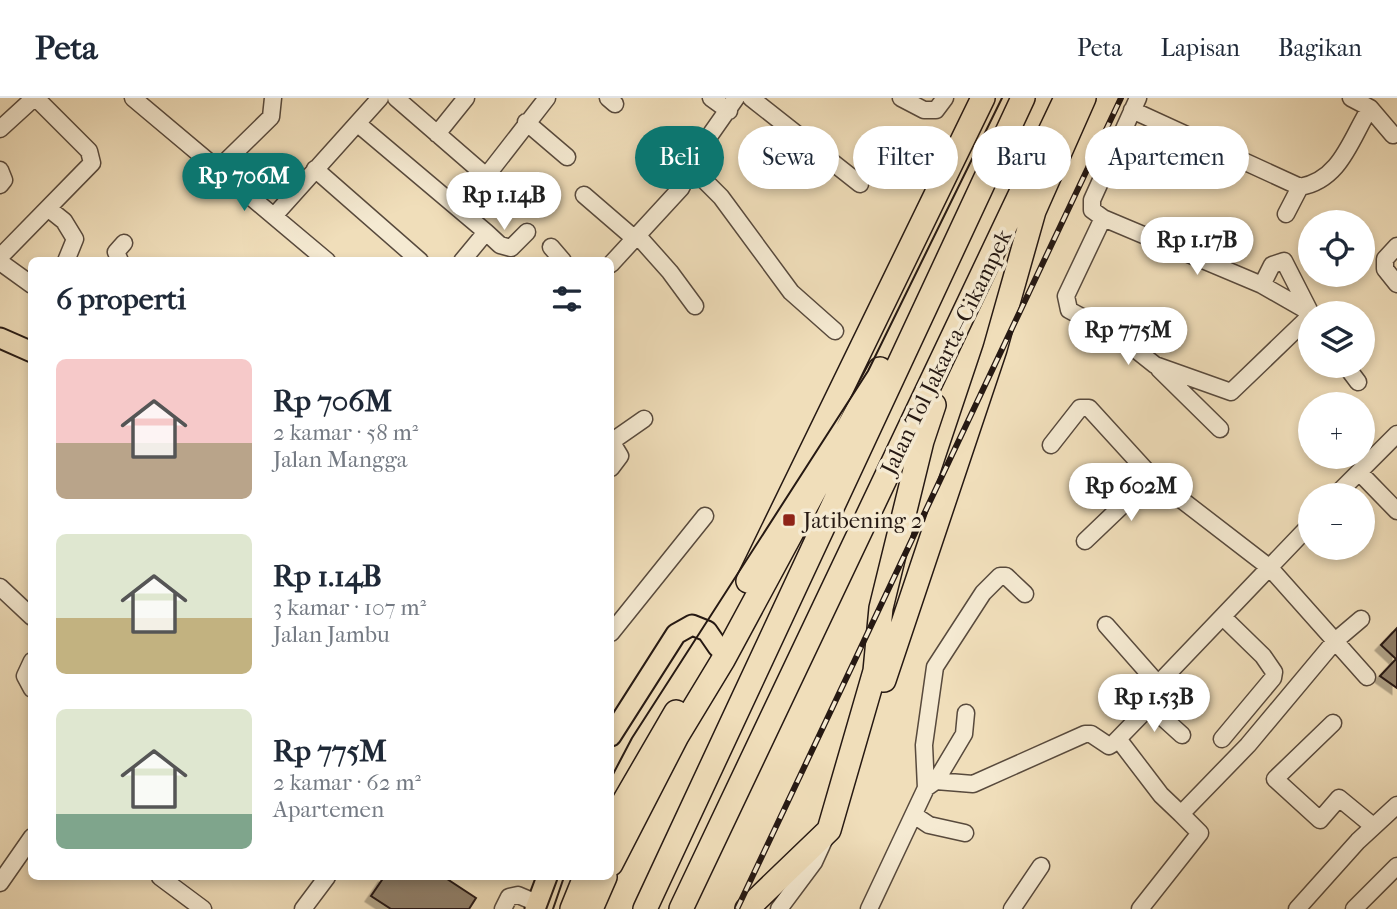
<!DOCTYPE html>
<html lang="id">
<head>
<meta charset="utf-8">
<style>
  :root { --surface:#fff; --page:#f6f6f7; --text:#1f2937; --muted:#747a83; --line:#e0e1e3; --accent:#0f766e }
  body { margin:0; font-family:"IM FELL French Canon",serif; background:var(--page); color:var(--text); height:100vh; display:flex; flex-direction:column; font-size:26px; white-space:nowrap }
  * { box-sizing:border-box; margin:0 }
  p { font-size:23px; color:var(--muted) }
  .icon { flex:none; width:38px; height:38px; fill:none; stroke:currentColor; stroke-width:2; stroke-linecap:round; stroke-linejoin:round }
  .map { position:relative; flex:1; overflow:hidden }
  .side { position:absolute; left:28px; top:159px; width:586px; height:623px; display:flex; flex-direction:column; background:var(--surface); border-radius:10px; box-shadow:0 4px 10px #0003 }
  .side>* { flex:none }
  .top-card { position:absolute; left:635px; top:28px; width:656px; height:63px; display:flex; gap:14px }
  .controls { position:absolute; left:1298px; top:112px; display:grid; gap:14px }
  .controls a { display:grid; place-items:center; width:77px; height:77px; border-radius:50%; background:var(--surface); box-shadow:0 4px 10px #0003; font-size:35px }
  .price { position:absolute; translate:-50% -60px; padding:0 16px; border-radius:24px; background:#fff; color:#222; font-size:23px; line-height:46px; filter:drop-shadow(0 2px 4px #0008) }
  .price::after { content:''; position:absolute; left:50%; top:42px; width:21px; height:16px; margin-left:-10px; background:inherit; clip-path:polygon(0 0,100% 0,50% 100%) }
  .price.current { background:var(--accent); color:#fff }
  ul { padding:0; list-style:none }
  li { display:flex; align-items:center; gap:21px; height:175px; padding:0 28px }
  li span { display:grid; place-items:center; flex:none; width:196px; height:140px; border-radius:10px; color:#555 }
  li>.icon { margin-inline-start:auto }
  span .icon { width:84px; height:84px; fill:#fffc; stroke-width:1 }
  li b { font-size:30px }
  h2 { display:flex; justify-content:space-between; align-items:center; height:84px; padding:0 28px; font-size:30px }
  .tag { padding:0 24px; border-radius:32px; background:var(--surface); box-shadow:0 4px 10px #0003; font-size:24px; line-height:63px }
  .tag.current { background:var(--accent); color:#fff }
  header { display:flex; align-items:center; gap:42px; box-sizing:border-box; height:98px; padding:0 35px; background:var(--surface); border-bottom:2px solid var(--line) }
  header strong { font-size:33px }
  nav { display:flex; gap:38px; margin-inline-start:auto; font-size:24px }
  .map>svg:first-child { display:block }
</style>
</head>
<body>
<header>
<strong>Peta</strong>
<nav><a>Peta</a><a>Lapisan</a><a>Bagikan</a></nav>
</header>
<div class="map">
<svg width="1397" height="811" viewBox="0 0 1397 811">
  <defs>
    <filter id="shadow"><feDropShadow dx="-5.5" dy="5.5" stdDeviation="0" flood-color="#0004"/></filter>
  </defs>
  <rect width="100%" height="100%" fill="#f0deba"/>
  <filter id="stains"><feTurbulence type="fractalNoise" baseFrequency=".00286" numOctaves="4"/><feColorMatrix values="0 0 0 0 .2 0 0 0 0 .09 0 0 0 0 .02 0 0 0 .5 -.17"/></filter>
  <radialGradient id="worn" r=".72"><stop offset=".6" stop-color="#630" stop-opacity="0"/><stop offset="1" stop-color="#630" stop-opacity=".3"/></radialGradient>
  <!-- building -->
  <path fill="#8f7f6a" stroke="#261913" stroke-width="2" filter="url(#shadow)" d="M1397 530V590L1380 578 1396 561 1381 547Z
    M384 779H444L476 800 469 811H391L371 798Z"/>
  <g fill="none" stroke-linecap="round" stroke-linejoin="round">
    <!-- minor casing -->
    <g stroke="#584a3d" stroke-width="19">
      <path id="minor" d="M133 0 327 163
        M396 0 486 78
        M608 0 615 6
        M711 0 729 13
        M751 0 860 86
        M901 0 924 12H936L945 0
        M1138 0 1092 102V112L1103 120 1066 198 1069 212 1121 240 1155 267 1231 294 1311 217
        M1351 0 1370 10 1393 37
        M1132 12 1300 89C1341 82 1351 40 1370 10
        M526 24 567 59
        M358 26 486 134 462 163
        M0 31 34 0
        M437 36 466 0
        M655 47 691 74
        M219 70 271 19 273 0
        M315 71 420 163
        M693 71 721 99 791 194 835 233
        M0 72 4 82 0 87
        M584 97 635 141
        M49 111 64 123 75 141 66 163
        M460 112 547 0
        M1286 116 1300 89
        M274 118 380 0
        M1103 120 1262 187 1311 215
        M486 134 500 147 511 150 527 134
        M638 138 670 174 695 208
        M1397 148 1385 161V171L1397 186
        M551 149 563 163
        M0 159 92 65 89 53 36 0
        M120 163 116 154 124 145
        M0 164 32 187
        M611 166 681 90 701 50 736 0
        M1262 187 1272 167 1284 163 1309 212
        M1346 268 1358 284
        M1159 271 1220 331
        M611 343 620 358 611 370
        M611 344 644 321
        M1051 347 1080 310H1089L1152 379 1270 470 1367 579
        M1359 374 1397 413
        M1336 397 1397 336
        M1085 443 1152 379
        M0 489 32 519
        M1106 527 1158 586
        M611 535 705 418
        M32 563 25 578 32 591
        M1150 608 1182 637
        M1333 625 1275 681 1320 722 1339 700 1373 728
        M1222 641 1273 580 1274 574 1263 558 1224 520
        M1119 642 1161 697 1181 716 1248 647 1335 543 1361 521
        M936 683 964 636 966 615
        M926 690 936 683 973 686 1085 636H1091L1109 648 1114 645 1150 608 1158 586 1311 426
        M914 717 929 727 965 735
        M160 779 203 811
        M0 785 32 739
        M303 811 327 779
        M503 811 509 799 518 797 537 805
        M779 811 814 764 825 740
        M869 811 926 690 924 647 935 569 983 495 1000 478H1006L1025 496
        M1012 811 1041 768
        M1140 811 1200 735 1181 716
        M1297 811 1358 743 1397 707
        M1354 811 1397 768"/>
    </g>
    <!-- major casing -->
    <g stroke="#261913" stroke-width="23">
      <path id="major" d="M0 240 32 254
        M611 638 676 536 692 527 707 533 718 549
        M535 811 547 779"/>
    </g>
    <!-- highway casing -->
    <g stroke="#261913" stroke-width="26">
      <path id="highway" d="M748 483 983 0
        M884 582 995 251 1034 113 1084 0
        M611 726 676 614
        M611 766 677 638 723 562 880 271
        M572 811 585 779
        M591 811 605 779
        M645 811 1023 0
        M681 811 1066 0
        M747 811 829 732 875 573 881 510 922 343 934 307"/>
    </g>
    <!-- minor -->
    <use href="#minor" stroke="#f5ead2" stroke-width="16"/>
    <!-- major -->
    <use href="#major" stroke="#f0deba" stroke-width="19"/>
    <!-- highway -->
    <use href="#highway" stroke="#f0deba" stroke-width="23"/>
    <!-- tram -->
    <path stroke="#261913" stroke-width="2" d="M611 680 632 640 868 273 1002 0
      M553 811 564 779"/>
    <!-- rail casing -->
    <g stroke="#261913" stroke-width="6">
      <path id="rail" d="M737 811 1121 0"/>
    </g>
    <!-- rail -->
    <use href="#rail" stroke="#f5ead2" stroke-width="3.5" stroke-dasharray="10" stroke-linecap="butt"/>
  </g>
  <!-- markers -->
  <rect fill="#8f2418" stroke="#f5ead2" stroke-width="2.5" x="782" y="415" width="14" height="14" rx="3.5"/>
  <g text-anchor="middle" stroke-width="7" stroke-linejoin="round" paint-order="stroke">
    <!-- street labels -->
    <g font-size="23" fill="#261913" stroke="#f5ead2">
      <text transform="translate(946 254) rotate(-64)" y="8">Jalan Tol Jakarta–Cikampek</text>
    </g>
    <!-- poi labels -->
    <g font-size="23" fill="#261913" stroke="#f5ead2" text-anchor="start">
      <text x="803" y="430">Jatibening 2</text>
    </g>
  </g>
  <rect width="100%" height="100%" filter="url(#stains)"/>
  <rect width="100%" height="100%" fill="url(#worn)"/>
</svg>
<div class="controls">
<a><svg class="icon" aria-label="locate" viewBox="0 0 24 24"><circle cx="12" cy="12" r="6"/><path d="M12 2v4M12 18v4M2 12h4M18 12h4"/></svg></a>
<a><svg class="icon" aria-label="layers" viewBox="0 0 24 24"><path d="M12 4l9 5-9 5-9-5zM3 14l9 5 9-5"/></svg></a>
<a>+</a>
<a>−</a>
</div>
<b class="price current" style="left:244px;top:115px">Rp 706M</b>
<b class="price" style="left:504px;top:134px">Rp 1.14B</b>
<b class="price" style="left:1197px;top:179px">Rp 1.17B</b>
<b class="price" style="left:1128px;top:269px">Rp 775M</b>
<b class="price" style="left:1131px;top:425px">Rp 602M</b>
<b class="price" style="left:1154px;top:636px">Rp 1.53B</b>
<div class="top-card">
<a class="tag current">Beli</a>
<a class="tag">Sewa</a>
<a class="tag">Filter</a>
<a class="tag">Baru</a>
<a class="tag">Apartemen</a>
</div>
<section class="side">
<h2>6 properti<svg class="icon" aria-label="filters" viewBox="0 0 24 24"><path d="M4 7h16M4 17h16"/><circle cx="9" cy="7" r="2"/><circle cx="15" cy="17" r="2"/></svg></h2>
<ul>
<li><span style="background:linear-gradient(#f6c9c9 60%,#b9a48a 0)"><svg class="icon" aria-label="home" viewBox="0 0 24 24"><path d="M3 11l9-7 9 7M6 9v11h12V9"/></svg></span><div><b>Rp 706M</b><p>2 kamar · 58 m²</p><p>Jalan Mangga</p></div></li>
<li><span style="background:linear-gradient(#dfe7d0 60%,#c2b280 0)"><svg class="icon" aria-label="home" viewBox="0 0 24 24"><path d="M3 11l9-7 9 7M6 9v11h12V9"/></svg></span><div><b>Rp 1.14B</b><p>3 kamar · 107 m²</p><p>Jalan Jambu</p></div></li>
<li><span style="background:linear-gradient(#dfe7d0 75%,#7fa58c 0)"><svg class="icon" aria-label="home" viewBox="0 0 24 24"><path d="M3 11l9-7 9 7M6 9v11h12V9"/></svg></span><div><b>Rp 775M</b><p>2 kamar · 62 m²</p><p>Apartemen</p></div></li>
</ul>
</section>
</div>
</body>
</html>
